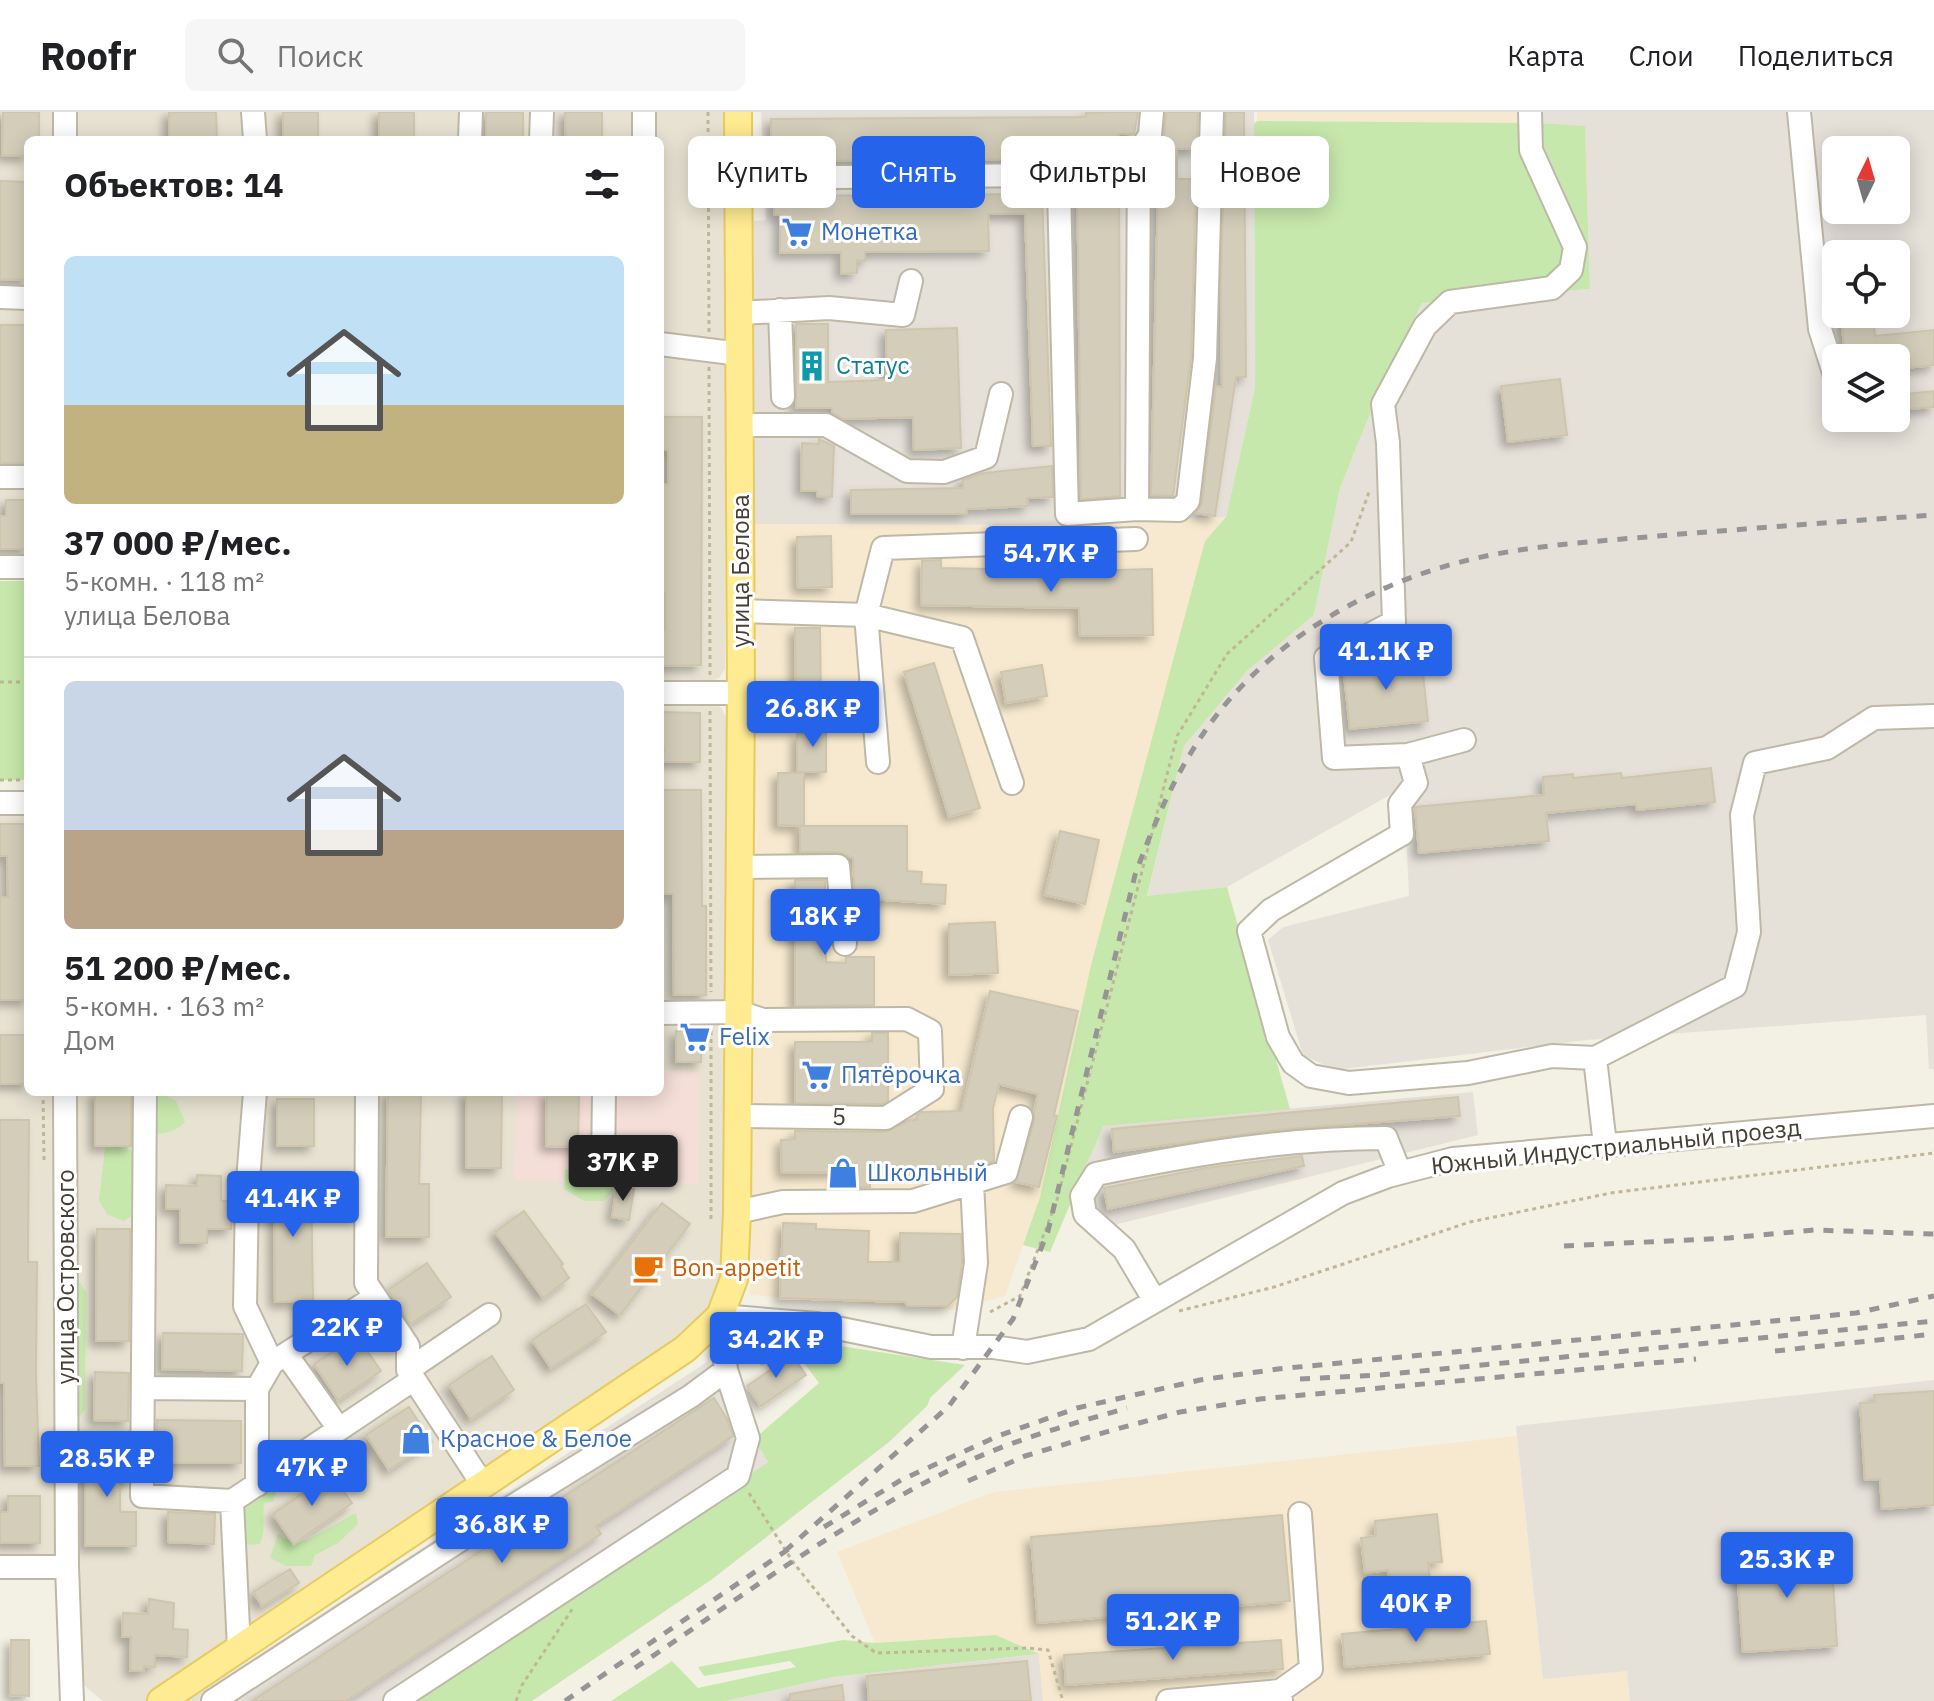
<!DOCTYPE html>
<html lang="ru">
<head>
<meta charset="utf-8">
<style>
  :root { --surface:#fff; --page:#f6f6f6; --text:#202124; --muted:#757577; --line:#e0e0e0; --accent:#2563eb }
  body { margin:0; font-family:"IBM Plex Sans",sans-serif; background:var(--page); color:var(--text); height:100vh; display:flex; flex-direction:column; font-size:30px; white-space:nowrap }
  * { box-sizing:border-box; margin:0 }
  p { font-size:26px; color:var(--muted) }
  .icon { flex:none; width:44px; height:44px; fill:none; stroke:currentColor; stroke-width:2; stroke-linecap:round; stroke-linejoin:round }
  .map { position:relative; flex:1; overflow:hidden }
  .drawer { position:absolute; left:24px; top:24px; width:640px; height:960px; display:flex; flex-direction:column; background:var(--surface); border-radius:12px; box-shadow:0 4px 20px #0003 }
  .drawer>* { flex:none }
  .banner { position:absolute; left:688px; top:24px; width:760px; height:72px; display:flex; gap:16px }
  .needle { width:52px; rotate:5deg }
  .tools { position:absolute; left:1822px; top:24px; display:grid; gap:16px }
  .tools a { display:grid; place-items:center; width:88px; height:88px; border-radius:12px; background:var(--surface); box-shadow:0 4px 20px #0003; font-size:40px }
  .price { position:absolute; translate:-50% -68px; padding:0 18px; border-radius:8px; background:var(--accent); color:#fff; font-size:26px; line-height:52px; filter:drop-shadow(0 2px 4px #0008) }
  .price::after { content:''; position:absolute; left:50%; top:48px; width:24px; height:18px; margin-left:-12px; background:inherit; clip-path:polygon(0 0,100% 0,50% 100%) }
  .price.on { background:#222; color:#fff }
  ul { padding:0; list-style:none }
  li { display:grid; align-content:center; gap:16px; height:424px; padding:0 40px }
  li+li { border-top:2px solid var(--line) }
  li span { display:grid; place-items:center; height:248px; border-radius:12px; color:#555 }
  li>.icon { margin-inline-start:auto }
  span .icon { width:144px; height:144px; fill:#fffc; stroke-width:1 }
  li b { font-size:34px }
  h2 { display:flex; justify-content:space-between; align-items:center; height:96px; padding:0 40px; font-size:34px }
  .chip { padding:0 28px; border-radius:12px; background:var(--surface); box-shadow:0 4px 20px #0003; font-size:28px; line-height:72px }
  .chip.on { background:var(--accent); color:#fff }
  header { display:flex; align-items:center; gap:48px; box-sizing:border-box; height:112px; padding:0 40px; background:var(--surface); border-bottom:2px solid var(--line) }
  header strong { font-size:38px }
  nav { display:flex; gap:44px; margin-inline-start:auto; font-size:28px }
  .search { width:560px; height:72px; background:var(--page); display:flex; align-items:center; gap:20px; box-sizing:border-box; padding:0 28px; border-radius:12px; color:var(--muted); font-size:30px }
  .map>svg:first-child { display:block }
</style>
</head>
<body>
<header>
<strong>Roofr</strong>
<div class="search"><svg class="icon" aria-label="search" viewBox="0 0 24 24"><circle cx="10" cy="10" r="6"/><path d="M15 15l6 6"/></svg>Поиск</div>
<nav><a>Карта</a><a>Слои</a><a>Поделиться</a></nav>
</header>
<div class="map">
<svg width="1934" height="1589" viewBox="0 0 1934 1589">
  <defs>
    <filter id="shadow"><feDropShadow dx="-5.5" dy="5.5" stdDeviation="4" flood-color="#0004"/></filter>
  </defs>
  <rect width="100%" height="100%" fill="#f3f0e4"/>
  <!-- residential -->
  <path fill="#e7e2d2" d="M0 0H56V28H28V454H0Z
    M74 0H725V557L719 566 709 570 660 571V28H74Z
    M660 588H712L721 596 727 606 725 1123 717 1187 687 1226 146 1589H103L85 1574 76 1559 74 980H660Z
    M28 698V980H58L57 1446 0 1447V699Z"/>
  <!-- commercial -->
  <path fill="#f6e9cf" d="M1257 0H1540V11L1257 9Z
    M1226 405 1205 429 1091 853 1040 1085 1005 1184 952 1198 750 1183 755 412 1055 414Z
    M1517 1324 1543 1566 1627 1559 1630 1589H1043L1039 1542 996 1523 875 1531 837 1440 994 1380Z"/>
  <!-- industrial -->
  <path fill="#e5e1d9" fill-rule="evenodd" d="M761 0H1254L1255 276 1226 405 1034 413 755 412 753 109 766 108Z
    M1540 0H1934V957H1929L1926 903 1586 928 1335 958 1303 943 1268 828 1283 815 1409 784 1404 675 1227 775 1147 785 1184 634 1247 559 1314 503 1340 376 1387 260 1422 191 1590 177 1585 15 1540 11ZM1836 38H1896V98H1836ZM1836 142H1896V202H1836ZM1836 246H1896V306H1836Z
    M1473 980 1478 1023 1110 1114 1073 1087 1102 1014Z
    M707 1250 768 1350 406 1589H188Z
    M1934 1268V1589H1630L1627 1559 1543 1567 1516 1314Z
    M1039 1542 1043 1589H726L833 1565Z"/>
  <!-- medical -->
  <path fill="#f4ded7" d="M660 958 700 960 699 1073 514 1068 517 980H660Z"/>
  <!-- green -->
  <path fill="#c7e8ac" d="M1257 9 1540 11 1585 14 1590 177 1422 191 1387 260 1340 376 1314 503 1247 559 1184 634 1147 784 1227 775 1290 997 1103 1014 1050 1140 1023 1133 1040 1085 1091 853 1205 429 1226 405 1255 276 1254 12Z
    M0 469H28V668H0Z
    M159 980 176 989 185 1010C176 1019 165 1023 152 1021L151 987Z
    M125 1034 141 1046 136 1101 124 1109 107 1102 99 1089 105 1036Z
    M565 1057 579 1061 596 1057 611 1064 614 1078 604 1089H584L564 1077Z
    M79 1169 86 1180 85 1297 80 1305 72 1304V1174Z
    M761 1222 965 1253 930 1286 927 1294 889 1330 711 1468 532 1589H406L768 1350 754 1327 819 1271 794 1237 761 1254 750 1234Z
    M332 1339 345 1344 362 1359 365 1381 351 1377 344 1366 314 1350 317 1343Z
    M265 1372 276 1381 273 1390 264 1391C262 1406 266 1418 260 1432L243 1433V1391Z
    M356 1401 358 1412 338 1431 315 1443 311 1454H286L270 1446 278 1422 295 1432 309 1427Z
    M996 1523 1039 1542 833 1565 726 1589H611L672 1549 698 1576 796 1555 790 1549 704 1564 698 1555 843 1528 875 1531Z"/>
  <!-- building -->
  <path fill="#d4cdba" stroke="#cfc5ad" stroke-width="2" filter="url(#shadow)" d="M3 0H39V28H28V44L2 43Z
    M169 0H216L217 28H169Z
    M283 0H318V28H283Z
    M379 0H414V28H379Z
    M486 0H523V28H486Z
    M565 0H602V28H566Z
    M1112 0H1138L1134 22H1119L1120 384 1081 387 1077 47 771 49V7L1086 5V1Z
    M1166 0H1198L1197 37H1177V67H1196L1191 245 1173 384 1151 383 1159 36 1164 25Z
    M1226 0H1244L1246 265H1236L1215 404 1196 401 1202 391 1216 274 1222 275 1221 169Z
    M0 69 28 70V168L0 167Z
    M1042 82 1051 334H1033L1025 102H988L989 139 865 140V149L857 148V161L841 162V140L780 141V103H774V84Z
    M1841 202H1873L1875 224 1934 218V253L1896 257V246H1845Z
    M796 212H828V270L887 268 886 218 957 216 961 336 914 338 913 305 843 307 832 300V296H796Z
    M0 213H28V351H0Z
    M1560 267 1567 323 1508 330 1501 274Z
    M1934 279V295L1908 297 1907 282Z
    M660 305H702L701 553 660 554V518H665V481H663V407H660V373L668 372V338H660Z
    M819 327 834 334 832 385 817 384V379H801L802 331 819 332Z
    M1052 354 1053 385 1027 386 1028 394 967 397 966 402H851V378L963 376V368L984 361Z
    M6 388H28V437H0V404H6Z
    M831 424 832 475 798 476 797 425Z
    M941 448V456L1079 459 1152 457 1153 523 1080 524 1079 496 921 493 922 449Z
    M795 516H820L821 592H796Z
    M1421 542 1428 609 1350 617 1343 553Z
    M934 551 980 696 949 705 904 560Z
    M1042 553 1047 584 1006 591 1001 560Z
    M660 600 700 601V650H663L664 636H660Z
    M811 608H826V660H797V622H811Z
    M1711 656 1715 690 1637 698 1636 692 1546 701 1549 729 1419 741 1415 695 1544 683 1543 665 1573 662V666L1621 661 1622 666Z
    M778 661H804V714L778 713Z
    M662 678H701L702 794H706V883H674L673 782H662Z
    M0 712H28V888H0V785H8L7 744H0Z
    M800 714H907V759L922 760 921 772 946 773 945 792 855 786 853 746 838 740H800Z
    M1060 719 1099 728 1085 792 1045 783Z
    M795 768H825L826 850 846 851V846L850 845H874V893L795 894Z
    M995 810 998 861 949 863V812Z
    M990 879 1078 899 1054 1003 1057 1004 1039 1075 1016 1070 1034 1009V1000L1038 982 999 972 993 996 994 1049 975 1055 870 1056V1075L839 1076V1060L782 1061 781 1028 795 1027V1019L886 1020 910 1008H917V1003L922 1000 962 999Z
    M676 919H702L701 950H676Z
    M872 921H888V988L882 992 795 991V930H872Z
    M0 923H28V972H0Z
    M95 980H131V1034H95Z
    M388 980H421L419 1072H429V1125H386Z
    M466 980H502L501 1056H466Z
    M547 980H579L578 1035 546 1034Z
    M1458 985 1460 1004 1275 1018 1114 1040 1112 1017Z
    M277 987H314V1034H277Z
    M0 1008H29L28 1150H37L36 1261 39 1354H5L4 1271H0Z
    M1302 1044 1304 1054 1108 1097 1104 1076 1206 1056Z
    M197 1063 221 1064V1089H232L231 1117H207V1131H180V1097H166V1073L197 1074Z
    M274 1064H311L313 1190H275Z
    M617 1074 634 1077 629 1108 612 1105Z
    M662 1091 690 1112 620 1203 592 1182Z
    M524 1099 563 1152 561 1154 569 1166 543 1186 495 1120Z
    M783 1111 816 1112V1117L869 1119 868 1150H900V1121L961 1122 962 1150 957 1185 948 1194H908L905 1190 780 1186Z
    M97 1117H130L129 1229H96Z
    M427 1151 451 1185 410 1212 388 1178Z
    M586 1192 606 1220 551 1256 532 1228Z
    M163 1221 243 1222 242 1259 162 1257Z
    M357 1224 381 1259 338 1288 314 1252Z
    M792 1243 806 1263 761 1294 747 1274Z
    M492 1244 514 1278 471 1307 449 1273Z
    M95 1260 129 1261 128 1309 94 1308Z
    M1934 1279V1393L1882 1397 1880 1367 1865 1368 1860 1291 1875 1290 1874 1283Z
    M714 1286 727 1307 733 1324 596 1414 601 1422 346 1589H252Z
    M409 1295 432 1330 389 1358 366 1323Z
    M157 1308 241 1309V1351H156Z
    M85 1335 128 1336V1370H120V1400H136V1434H85Z
    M331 1361 352 1391 294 1432 273 1402Z
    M8 1384H40V1431H0V1400H8Z
    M168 1400 215 1402 214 1432 168 1430Z
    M1437 1402 1442 1450 1428 1451 1430 1467 1390 1471 1388 1458 1365 1461 1361 1426 1376 1424 1375 1409Z
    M1282 1403 1290 1489 1038 1511 1031 1425Z
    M1831 1437 1837 1534 1743 1540 1736 1443Z
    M290 1457 299 1471 262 1494 253 1480Z
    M149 1487 174 1491 173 1517 188 1518 187 1545 155 1543V1555L144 1554V1559H130L131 1525H122L123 1501 148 1502Z
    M1486 1509 1490 1542 1345 1555 1342 1522Z
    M11 1528H29V1584L10 1583Z
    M1281 1528 1283 1557 1066 1573 1064 1543Z
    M1027 1549 1031 1589H869L867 1564Z
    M842 1573 844 1589H790V1582Z"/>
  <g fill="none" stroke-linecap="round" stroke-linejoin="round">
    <!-- minor casing -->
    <g stroke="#beb8a7" stroke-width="26">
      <path id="minor" d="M253 0 255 28
        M1799 0 1820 217 1836 267
        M65 28V0
        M470 28 471 0
        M541 28 542 0
        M644 28V0
        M739 66 1051 63 1059 77 1067 402 1137 397 1139 40 1150 23 1152 0
        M0 185 28 186
        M780 198 783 285
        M739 201 829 196 903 203 911 169
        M660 232 740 242
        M740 313H826L907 359 944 360 986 345 1001 282
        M0 365H28
        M1137 397 1179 398 1188 389 1205 246 1212 0
        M0 455H28
        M741 499 866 503 962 526 1012 671
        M660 581H741
        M1464 628 1408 643 1334 646 1326 546 1394 510 1388 331 1383 292 1425 214 1450 190 1552 176 1571 158 1575 135 1531 38 1530 0
        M1408 643 1416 671 1400 692 1402 722 1271 798 1249 819 1278 925 1293 951 1311 964 1349 971 1468 961 1552 944 1595 946 1605 1033
        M878 650 866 503 883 436 1136 427
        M0 691H28
        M740 755 838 754 845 832
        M660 901 739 900 763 908 907 907 930 919 932 977 886 1006 738 1004
        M1595 946 1735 874 1749 820 1742 703 1755 651 1827 636 1874 606 1934 604
        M65 980 67 1455 72 1589
        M145 980 142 1384 232 1389
        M255 980 247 1081 245 1194 272 1251 257 1277V1373
        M367 980 366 1171 408 1234V1258L483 1373
        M603 1053 604 980
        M737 1100 783 1090 913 1089 1006 1060 1021 1005
        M1155 1189 1124 1137 1085 1102 1082 1084 1096 1062C1192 1042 1287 1026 1386 1026L1400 1061
        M963 1236 976 1151 972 1070
        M286 1242 339 1317
        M272 1251 375 1185
        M408 1258 489 1203
        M143 1276 257 1277
        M0 1455H67
        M239 1537 232 1389 414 1267
        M213 1589 489 1409 691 1284 726 1258
        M395 1589 738 1364 748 1326 726 1258 720 1204 817 1212 931 1235H993L1027 1240 1089 1227 1343 1081 1388 1064 1453 1047 1934 1004
        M1168 1589 1280 1579
        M1281 1589 1280 1579 1311 1557 1300 1402"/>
    </g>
    <!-- major casing -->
    <g stroke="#e6cb5f" stroke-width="30">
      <path id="major" d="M161 1589 685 1237 720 1204 734 1167 737 1100 741 581 738 0"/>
    </g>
    <!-- path -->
    <path stroke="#c0b698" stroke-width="3" stroke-dasharray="4 4" stroke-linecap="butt" d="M708 0 709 220
      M709 255 710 564
      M0 570H28
      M710 599 711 880
      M0 668H28
      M711 919V1108
      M43 980 44 1049
      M1179 1199 1274 1175 1470 1110 1611 1081 1934 1041
      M990 1200 1020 1184 1057 1088 1177 624 1227 542 1351 430 1369 380
      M749 1381 793 1450 852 1524 876 1541 1026 1536 1048 1538 1063 1589
      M516 1589 522 1573 573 1496"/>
    <!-- minor -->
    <use href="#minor" stroke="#fff" stroke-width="22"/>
    <!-- major -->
    <use href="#major" stroke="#ffeb91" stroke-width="26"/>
    <!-- rail -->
    <path stroke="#959595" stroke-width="5" stroke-dasharray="10 10" stroke-linecap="butt" d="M1564 1134 1729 1126 1814 1118 1934 1122
      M1775 1239 1934 1222
      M1300 1267 1380 1263 1934 1209
      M968 1369 1025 1344 1113 1318 1180 1300 1260 1287 1696 1247
      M824 1415 901 1368 998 1324 1077 1296 1200 1268 1278 1257 1856 1201 1934 1184
      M785 1439 949 1294 1013 1207 1048 1119 1135 763C1153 714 1173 666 1203 622 1265 530 1370 470 1477 446 1539 432 1605 429 1669 423 1757 416 1846 409 1934 403
      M635 1556C744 1483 851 1403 971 1348 1020 1326 1075 1311 1127 1296
      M565 1589 793 1434"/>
  </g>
  <!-- icons -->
  <defs>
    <g id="supermarket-bare" transform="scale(2.4)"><path d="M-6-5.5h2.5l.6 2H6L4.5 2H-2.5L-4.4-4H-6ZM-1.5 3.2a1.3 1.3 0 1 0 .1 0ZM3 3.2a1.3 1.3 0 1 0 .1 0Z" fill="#3f7fe0" stroke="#fff" stroke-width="2.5" paint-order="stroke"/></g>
    <g id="building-bare" transform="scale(2.4)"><path d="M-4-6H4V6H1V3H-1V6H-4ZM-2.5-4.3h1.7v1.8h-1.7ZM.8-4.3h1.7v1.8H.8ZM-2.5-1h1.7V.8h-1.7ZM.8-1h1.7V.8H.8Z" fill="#0f9aa8" stroke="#fff" stroke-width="2.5" paint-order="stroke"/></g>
    <g id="shop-bare" transform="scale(2.4)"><path d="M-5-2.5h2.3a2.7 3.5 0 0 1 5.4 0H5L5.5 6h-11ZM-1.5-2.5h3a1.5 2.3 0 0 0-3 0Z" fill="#3f7fe0" stroke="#fff" stroke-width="2.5" paint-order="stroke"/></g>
    <g id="cafe-bare" transform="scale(2.4)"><path d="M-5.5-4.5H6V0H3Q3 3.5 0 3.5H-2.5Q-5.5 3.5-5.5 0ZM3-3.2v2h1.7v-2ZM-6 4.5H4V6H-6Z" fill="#e8710a" stroke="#fff" stroke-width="2.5" paint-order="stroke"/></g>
  </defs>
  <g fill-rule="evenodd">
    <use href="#supermarket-bare" x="797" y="120"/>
    <use href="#building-bare" x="812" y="254"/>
    <use href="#supermarket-bare" x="695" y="925"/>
    <use href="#supermarket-bare" x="817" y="963"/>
    <use href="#shop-bare" x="843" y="1061"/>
    <use href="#cafe-bare" x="648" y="1156"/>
    <use href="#shop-bare" x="416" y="1327"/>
  </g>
  <g text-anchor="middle" stroke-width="6" stroke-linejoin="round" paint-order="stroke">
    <!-- shop labels -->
    <g font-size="24" fill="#366cbe" stroke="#fff" text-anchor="start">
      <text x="821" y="128">Монетка</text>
      <text x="719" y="933">Felix</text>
      <text x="841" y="971">Пятёрочка</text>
      <text x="867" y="1069">Школьный</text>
      <text x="440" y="1335">Красное &amp; Белое</text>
    </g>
    <!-- culture labels -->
    <g font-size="24" fill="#0d838f" stroke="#fff" text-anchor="start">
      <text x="836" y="262">Статус</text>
    </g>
    <!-- street labels -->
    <g font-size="24" fill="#454034" stroke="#fff">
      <text transform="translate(741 459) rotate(-90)" y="8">улица Белова</text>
      <text transform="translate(839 1005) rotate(1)" y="8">5</text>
      <text transform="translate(1616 1035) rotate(-6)" y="8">Южный Индустриальный проезд</text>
      <text transform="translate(66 1165) rotate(-90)" y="8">улица Островского</text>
    </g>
    <!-- food labels -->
    <g font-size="24" fill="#c56008" stroke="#fff" text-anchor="start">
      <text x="672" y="1164">Bon-appetit</text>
    </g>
  </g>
</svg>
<div class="tools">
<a><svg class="needle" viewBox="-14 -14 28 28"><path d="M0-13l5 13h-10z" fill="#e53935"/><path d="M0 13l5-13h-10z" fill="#757577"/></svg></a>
<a><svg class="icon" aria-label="locate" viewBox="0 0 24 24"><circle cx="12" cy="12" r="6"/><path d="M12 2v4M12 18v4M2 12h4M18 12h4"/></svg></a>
<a><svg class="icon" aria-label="layers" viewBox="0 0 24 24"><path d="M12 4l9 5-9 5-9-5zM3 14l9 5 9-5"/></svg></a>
</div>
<b class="price" style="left:1051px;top:482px">54.7K ₽</b>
<b class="price" style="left:1386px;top:580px">41.1K ₽</b>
<b class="price" style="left:813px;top:637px">26.8K ₽</b>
<b class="price" style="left:825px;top:845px">18K ₽</b>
<b class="price on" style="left:623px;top:1091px">37K ₽</b>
<b class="price" style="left:293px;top:1127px">41.4K ₽</b>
<b class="price" style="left:347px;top:1256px">22K ₽</b>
<b class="price" style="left:776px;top:1268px">34.2K ₽</b>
<b class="price" style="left:107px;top:1387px">28.5K ₽</b>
<b class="price" style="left:312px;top:1396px">47K ₽</b>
<b class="price" style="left:502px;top:1453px">36.8K ₽</b>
<b class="price" style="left:1787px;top:1488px">25.3K ₽</b>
<b class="price" style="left:1416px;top:1532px">40K ₽</b>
<b class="price" style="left:1173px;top:1550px">51.2K ₽</b>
<div class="banner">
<a class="chip">Купить</a>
<a class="chip on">Снять</a>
<a class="chip">Фильтры</a>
<a class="chip">Новое</a>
</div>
<section class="drawer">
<h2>Объектов: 14<svg class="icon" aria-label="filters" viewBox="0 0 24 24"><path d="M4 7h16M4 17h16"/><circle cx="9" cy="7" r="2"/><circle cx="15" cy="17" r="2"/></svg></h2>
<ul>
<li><span style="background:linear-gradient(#bfe0f5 60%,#c2b280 0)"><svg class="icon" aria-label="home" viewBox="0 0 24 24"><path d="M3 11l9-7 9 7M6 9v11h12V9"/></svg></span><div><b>37 000 ₽/мес.</b><p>5-комн. · 118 m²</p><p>улица Белова</p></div></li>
<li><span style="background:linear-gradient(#c9d6e8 60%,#b9a48a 0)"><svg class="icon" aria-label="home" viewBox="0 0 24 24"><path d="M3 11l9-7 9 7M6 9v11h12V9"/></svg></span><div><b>51 200 ₽/мес.</b><p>5-комн. · 163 m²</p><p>Дом</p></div></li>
</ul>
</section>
</div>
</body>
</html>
